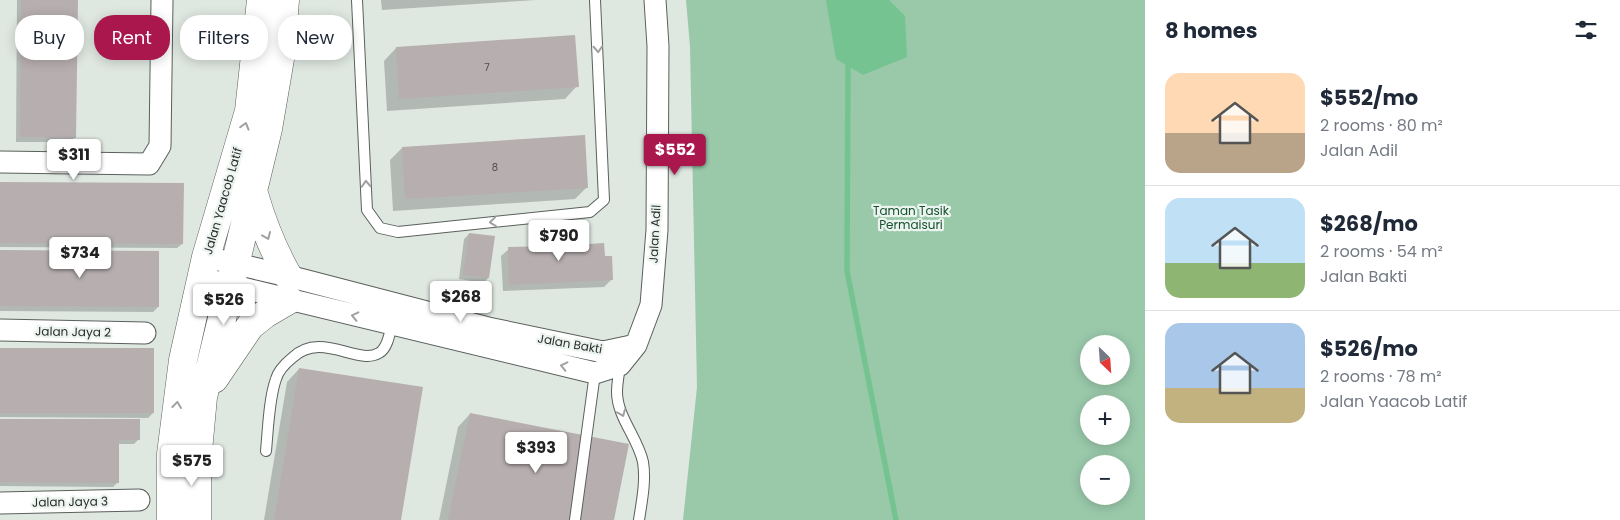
<!DOCTYPE html>
<html lang="en">
<head>
<meta charset="utf-8">
<style>
  :root { --surface:#fff; --page:#f6f6f7; --text:#1f2937; --muted:#747a83; --line:#e0e1e3; --accent:#aa174d }
  body { margin:0; font-family:Poppins,sans-serif; background:var(--page); color:var(--text); height:100vh; display:flex; flex-direction:column; font-size:19px; white-space:nowrap }
  * { box-sizing:border-box; margin:0 }
  p { font-size:16px; color:var(--muted) }
  .icon { flex:none; width:28px; height:28px; fill:none; stroke:currentColor; stroke-width:2; stroke-linecap:round; stroke-linejoin:round }
  .map { position:relative; flex:1; overflow:hidden }
  .sheet { display:flex; flex-direction:column; background:var(--surface); width:475px }
  .sheet>* { flex:none }
  .hud { position:absolute; left:15px; top:15px; width:475px; height:45px; display:flex; gap:10px }
  .needle { width:32px; rotate:155deg }
  .tools { position:absolute; left:1080px; top:335px; display:grid; gap:10px }
  .tools a { display:grid; place-items:center; width:50px; height:50px; border-radius:50%; background:var(--surface); box-shadow:0 2px 12px #0003; font-size:25px }
  .price { position:absolute; translate:-50% -42px; padding:0 11px; border-radius:5px; background:#fff; color:#222; font-size:16px; line-height:32px; filter:drop-shadow(0 1px 2px #0008) }
  .price::after { content:''; position:absolute; left:50%; top:30px; width:15px; height:11px; margin-left:-8px; background:inherit; clip-path:polygon(0 0,100% 0,50% 100%) }
  .price.active { background:var(--accent); color:#fff }
  ul { padding:0; list-style:none }
  li { display:flex; align-items:center; gap:15px; height:125px; padding:0 20px }
  li+li { border-top:1px solid var(--line) }
  li span { display:grid; place-items:center; flex:none; width:140px; height:100px; border-radius:15px; color:#555 }
  li>.icon { margin-inline-start:auto }
  span .icon { width:60px; height:60px; fill:#fffc; stroke-width:1 }
  li b { font-size:21px }
  h2 { display:flex; justify-content:space-between; align-items:center; height:60px; padding:0 20px; font-size:21px }
  .pill { padding:0 18px; border-radius:20px; background:var(--surface); box-shadow:0 2px 12px #0003; font-size:18px; line-height:45px }
  .pill.active { background:var(--accent); color:#fff }
  main { display:flex; flex:1; min-height:0 }
  .map>svg:first-child { display:block }
</style>
</head>
<body>
<main>
<div class="map">
<svg width="1145" height="520" viewBox="0 0 1145 520">
  <rect width="100%" height="100%" fill="#dfe7e1"/>
  <!-- green -->
  <path fill="#9ac9aa" fill-rule="evenodd" d="M686 0H1145V520H683L697 387 690 47ZM1089 344H1121V376H1089ZM1089 404H1121V436H1089ZM1089 464H1121V496H1089Z"/>
  <!-- water -->
  <path fill="#76c392" d="M826 0H889L905 16 907 57 863 75 836 59Z"/>
  <!-- shadow -->
  <path fill="#0003" d="M17 0H77L75 137 70 142H16Z
    M381 0H536L382 10Z
    M396 48 577 86 565 99 387 111 384 61Z
    M402 148 587 187 575 199 393 211 390 160Z
    M0 183 182 244 177 248 0 247Z
    M551 230 572 246 603 258 611 280 604 287 503 291 501 256 509 249 544 247V238Z
    M469 234 488 278 484 283 459 279 464 239Z
    M0 251 158 307 153 312 0 311Z
    M0 349 153 413 148 418 0 417Z
    M299 369 400 520H264L287 382Z
    M470 414 613 520H439L458 427Z
    M0 420 139 439 134 444H118V482L113 487 0 486Z"/>
  <g fill="none" stroke-linecap="round" stroke-linejoin="round">
    <!-- stream -->
    <path stroke="#76c392" stroke-width="5.5" d="M848 66 847 271 896 520"/>
  </g>
  <!-- building -->
  <path fill="#b7aeaf" d="M21 0H78L76 138 20 137Z
    M575 35 579 87 399 99 396 47Z
    M585 135 588 188 405 199 402 147Z
    M0 182 184 183 183 244 0 243Z
    M573 228V245L604 243 605 256H612L613 280 509 285 508 247 551 246V229Z
    M469 233 495 236 489 278 463 275Z
    M0 250 159 251V307L0 306Z
    M0 348H154V413H0Z
    M299 368 423 387 401 520H274Z
    M470 413 629 444 614 520H448Z
    M0 419H140V440H119V483L0 482Z"/>
  <g fill="none" stroke-linecap="round" stroke-linejoin="round">
    <!-- lane casing -->
    <g stroke="#5a605c" stroke-width="12">
      <path id="lane" d="M357 0 367 210 380 228 398 232 590 212 604 200 595 0
        M620 365C619 374 617 383 617 392 617 417 638 438 643 462 646 481 642 500 639 520
        M266 451C268 430 269 398 276 379 278 371 286 363 292 358 321 330 358 366 379 353 388 348 390 332 392 323
        M575 520 595 373"/>
    </g>
    <!-- street casing -->
    <g stroke="#5a605c" stroke-width="23">
      <path id="street" d="M0 162 149 164 160 146 162 0
        M206 257 288 276 488 328 603 352 636 345
        M201 278 595 373 620 365 636 345 651 305 657 230 658 46 655 0
        M0 330 145 333
        M0 503 139 500"/>
    </g>
    <!-- secondary casing -->
    <g stroke="#5a605c" stroke-width="29">
      <path id="secondary" d="M254 194C263 225 272 248 288 276
        M214 379 250 326 265 314 289 300
        M171 520V454L183 360 206 257 249 111 261 0
        M197 520V462L203 397 268 129 281 53 285 0"/>
    </g>
    <!-- lane -->
    <use href="#lane" stroke="#fff" stroke-width="10"/>
    <!-- street -->
    <use href="#street" stroke="#fff" stroke-width="21"/>
    <!-- secondary -->
    <use href="#secondary" stroke="#fff" stroke-width="28"/>
  </g>
  <!-- one-way arrows -->
  <defs><path id="oneway-chevron" d="M-2-3.5L2.5 0L-2 3.5" fill="none" stroke-width="1.6" stroke-linecap="round" stroke-linejoin="round" transform="scale(1.25)"/></defs>
  <g stroke="#9fa0a0">
    <use href="#oneway-chevron" transform="translate(598 49) rotate(87)"/>
    <use href="#oneway-chevron" transform="translate(245 126) rotate(-74)"/>
    <use href="#oneway-chevron" transform="translate(366 184) rotate(-93)"/>
    <use href="#oneway-chevron" transform="translate(493 222) rotate(174)"/>
    <use href="#oneway-chevron" transform="translate(267 236) rotate(67)"/>
    <use href="#oneway-chevron" transform="translate(355 316) rotate(-167)"/>
    <use href="#oneway-chevron" transform="translate(564 366) rotate(-167)"/>
    <use href="#oneway-chevron" transform="translate(177 405) rotate(-83)"/>
    <use href="#oneway-chevron" transform="translate(622 413) rotate(68)"/>
  </g>
  <g text-anchor="middle" stroke-width="4.5" stroke-linejoin="round" paint-order="stroke">
    <!-- number labels -->
    <g font-size="10" fill="#4d4d4c">
      <text x="487" y="71">7</text>
      <text x="495" y="171">8</text>
    </g>
    <!-- street labels -->
    <g font-size="12" fill="#2a2d2b" stroke="#ecf4ef">
      <text transform="translate(223 201) rotate(-74)" y="4">Jalan Yaacob Latif</text>
      <text transform="translate(655 234) rotate(-87)" y="4">Jalan Adil</text>
      <text transform="translate(73 332) rotate(1)" y="4">Jalan Jaya 2</text>
      <text transform="translate(570 344) rotate(10)" y="4">Jalan Bakti</text>
      <text transform="translate(70 502) rotate(-1)" y="4">Jalan Jaya 3</text>
    </g>
    <!-- park labels -->
    <g font-size="12" fill="#165031" stroke="#ecf4ef">
      <text x="911" y="215">Taman Tasik<tspan x="911" dy="14">Permaisuri</tspan></text>
    </g>
  </g>
</svg>
<div class="tools">
<a><svg class="needle" viewBox="-14 -14 28 28"><path d="M0-13l5 13h-10z" fill="#e53935"/><path d="M0 13l5-13h-10z" fill="#747a83"/></svg></a>
<a>+</a>
<a>−</a>
</div>
<b class="price active" style="left:675px;top:176px">$552</b>
<b class="price" style="left:74px;top:181px">$311</b>
<b class="price" style="left:559px;top:262px">$790</b>
<b class="price" style="left:80px;top:279px">$734</b>
<b class="price" style="left:461px;top:323px">$268</b>
<b class="price" style="left:224px;top:326px">$526</b>
<b class="price" style="left:536px;top:474px">$393</b>
<b class="price" style="left:192px;top:487px">$575</b>
<div class="hud">
<a class="pill">Buy</a>
<a class="pill active">Rent</a>
<a class="pill">Filters</a>
<a class="pill">New</a>
</div>
</div>
<section class="sheet">
<h2>8 homes<svg class="icon" aria-label="filters" viewBox="0 0 24 24"><path d="M4 7h16M4 17h16"/><circle cx="9" cy="7" r="2"/><circle cx="15" cy="17" r="2"/></svg></h2>
<ul>
<li><span style="background:linear-gradient(#ffd9b3 60%,#b9a48a 0)"><svg class="icon" aria-label="home" viewBox="0 0 24 24"><path d="M3 11l9-7 9 7M6 9v11h12V9"/></svg></span><div><b>$552/mo</b><p>2 rooms · 80 m²</p><p>Jalan Adil</p></div></li>
<li><span style="background:linear-gradient(#bfe0f5 65%,#8fb573 0)"><svg class="icon" aria-label="home" viewBox="0 0 24 24"><path d="M3 11l9-7 9 7M6 9v11h12V9"/></svg></span><div><b>$268/mo</b><p>2 rooms · 54 m²</p><p>Jalan Bakti</p></div></li>
<li><span style="background:linear-gradient(#a9c7e8 65%,#c2b280 0)"><svg class="icon" aria-label="home" viewBox="0 0 24 24"><path d="M3 11l9-7 9 7M6 9v11h12V9"/></svg></span><div><b>$526/mo</b><p>2 rooms · 78 m²</p><p>Jalan Yaacob Latif</p></div></li>
</ul>
</section>
</main>
</body>
</html>
